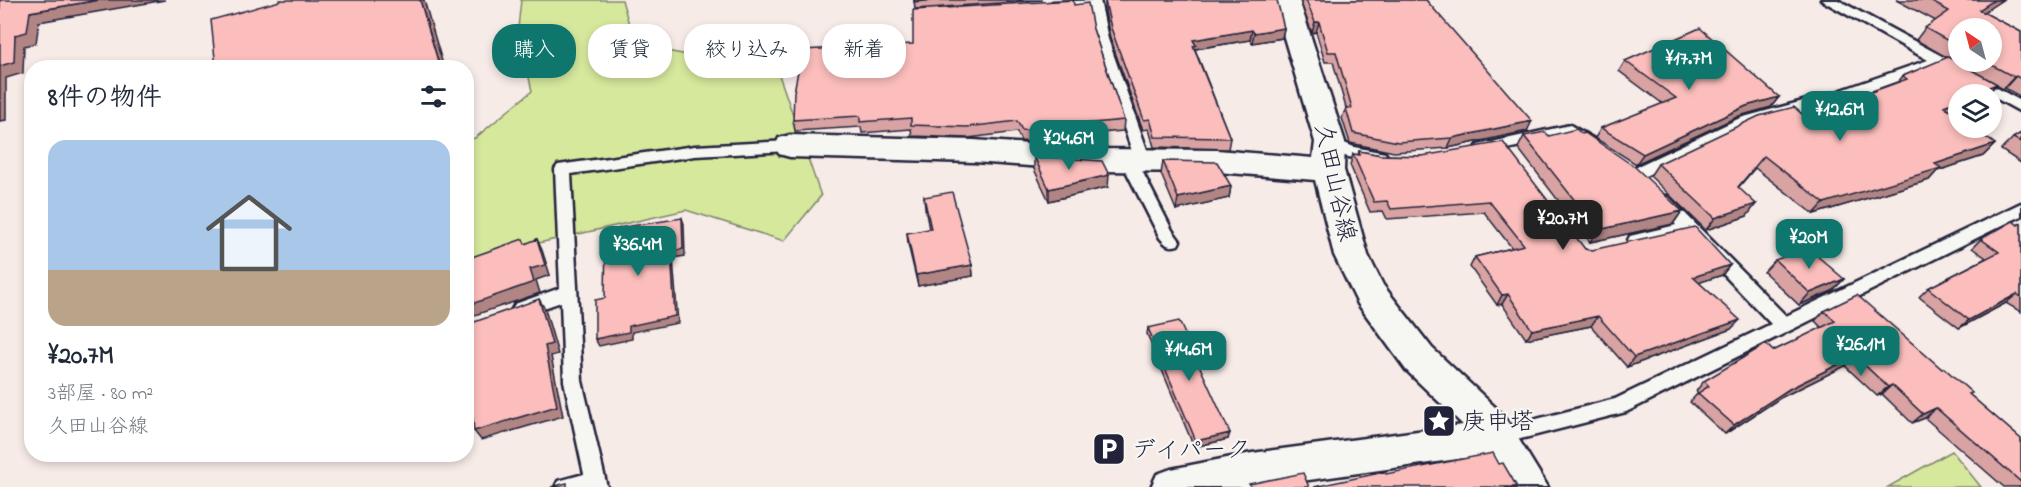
<!DOCTYPE html>
<html lang="ja">
<head>
<meta charset="utf-8">
<style>
  :root { --surface:#fff; --page:#f2f2f3; --text:#1f2937; --muted:#747a83; --line:#e0e1e3; --accent:#0f766e }
  body { margin:0; font-family:"Indie Flower","Klee One",sans-serif; background:var(--page); color:var(--text); height:100vh; display:flex; flex-direction:column; font-size:22px; white-space:nowrap }
  * { box-sizing:border-box; margin:0 }
  p { font-size:20px; color:var(--muted) }
  .icon { flex:none; width:33px; height:33px; fill:none; stroke:currentColor; stroke-width:2; stroke-linecap:round; stroke-linejoin:round }
  .map { position:relative; flex:1; overflow:hidden }
  .panel { position:absolute; left:24px; top:60px; width:450px; height:402px; display:flex; flex-direction:column; background:var(--surface); border-radius:24px; box-shadow:0 3px 9px #0003 }
  .panel>* { flex:none }
  .top-card { position:absolute; left:492px; top:24px; width:570px; height:54px; display:flex; gap:12px }
  .needle { width:39px; rotate:324deg }
  .controls { position:absolute; left:1948px; top:18px; display:grid; gap:12px }
  .controls a { display:grid; place-items:center; width:54px; height:54px; border-radius:50%; background:var(--surface); box-shadow:0 3px 9px #0003; font-size:30px }
  .price { position:absolute; translate:-50% -51px; padding:0 14px; border-radius:12px; background:var(--accent); color:#fff; font-size:20px; line-height:39px; filter:drop-shadow(0 2px 3px #0008) }
  .price::after { content:''; position:absolute; left:50%; top:36px; width:18px; height:14px; margin-left:-9px; background:inherit; clip-path:polygon(0 0,100% 0,50% 100%) }
  .price.selected { background:#222; color:#fff }
  ul { padding:0; list-style:none }
  li { display:grid; align-content:center; gap:12px; height:318px; padding:0 24px }
  li+li { border-top:2px solid var(--line) }
  li span { display:grid; place-items:center; height:186px; border-radius:18px; color:#555 }
  li>.icon { margin-inline-start:auto }
  span .icon { width:108px; height:108px; fill:#fffc; stroke-width:1 }
  li b { font-size:26px }
  h2 { display:flex; justify-content:space-between; align-items:center; height:72px; padding:0 24px; font-size:26px }
  .chip { padding:0 21px; border-radius:24px; background:var(--surface); box-shadow:0 3px 9px #0003; font-size:21px; line-height:54px }
  .chip.selected { background:var(--accent); color:#fff }
  .map>svg:first-child { display:block }
</style>
</head>
<body>
<div class="map">
<svg width="2021" height="487" viewBox="0 0 2021 487">
  <rect width="100%" height="100%" fill="#f7ebe7"/>
  <filter id="ink" filterUnits="userSpaceOnUse"><feTurbulence type="fractalNoise" baseFrequency=".0167" numOctaves="2"/><feDisplacementMap in="SourceGraphic" scale="12" xChannelSelector="R" yChannelSelector="G"/><feConvolveMatrix kernelMatrix="1 2 1 2 8 2 1 2 1" color-interpolation-filters="sRGB"/></filter>
  <g filter="url(#ink)">
    <!-- green -->
    <path fill="#d6e89c" stroke="#7c856c" stroke-width="1.5" d="M521 0H622L635 45 778 72 821 196 784 241 686 210 467 259V140L475 138 532 91 518 28Z
      M1952 451 1981 487H1888Z"/>
    <g fill="none" stroke-linecap="round" stroke-linejoin="round">
      <!-- service casing -->
      <g stroke="#22223b" stroke-width="5">
        <path id="service" d="M1100 0 1108 39 1151 161 1148 165H1139L1172 230 1180 241 1178 245C1169 248 1166 245 1160 238L1121 161 1124 157H1134L1094 39 1088 8 1053 10 1046 6 1053 2Z
          M1821 0H1838L1951 61 1953 64 1951 67 1939 66 1842 101 1750 126 1641 178H1629L1627 174 1629 170 1740 118 1833 93 1928 60Z
          M1973 75 2021 101V112L1968 83 1966 80Z
          M1570 125 1594 139 1597 143 1594 147H1584L1568 136 1483 154 1478 153 1475 149 1478 145 1483 144Z
          M1330 137 1354 147 1385 153 1388 157 1385 161 1380 163C1362 159 1334 158 1322 142L1325 138Z
          M790 141 795 142 798 146 795 150 790 151 695 156 571 174 582 381 607 487H555L558 481 584 474 564 381 561 302 521 316 515 314 512 309 515 304 560 288 555 169 558 165 695 146Z
          M1663 195 1669 197 1786 316 2021 203V216L1626 412 1497 445 1490 443 1488 437 1490 431 1615 399 1771 324 1686 235 1636 246 1630 244 1628 240 1630 236 1676 225 1655 201 1657 197Z"/>
      </g>
      <!-- minor casing -->
      <g stroke="#22223b" stroke-width="5">
        <path id="minor" d="M1273 0H1299L1345 142 1344 170 1368 255 1383 285 1432 348 1495 407 1510 425 1548 487H1507L1486 455 1259 487H1151L1157 474 1171 469 1252 453 1463 425 1406 370 1358 304 1334 255 1315 180 1217 172 1096 171 974 162 790 157 779 154 775 146 779 138 790 135 974 140 1096 149 1217 150 1313 158 1315 142Z"/>
      </g>
      <!-- service -->
      <use href="#service" fill="#f6f6f2" fill-rule="evenodd"/>
      <!-- minor -->
      <use href="#minor" fill="#f6f6f2" fill-rule="evenodd"/>
    </g>
    <!-- wall -->
    <path fill="#d8a3a2" stroke="#22223b" stroke-width="1.5" fill-rule="evenodd" d="M914 0H1042L915 9Z
      M1300 0H1426L1527 131 1448 148 1394 152 1350 143 1342 118 1346 108 1333 62H1325L1316 32 1312 33Z
      M1896 0H2002L1983 12 2021 32V97L2005 88 2003 89 1996 85 1987 94H1959L1950 111 1995 144 1983 156 1937 171 1929 180 1814 214 1755 168 1738 188 1747 216 1706 230 1650 176 1658 164 1803 115 1838 104 1897 83 1903 76 1948 58 1916 40 1925 28 1936 21ZM1959 28 1992 62H1959Z
      M1105 1 1284 28 1282 38 1252 43 1250 40 1195 49 1230 138 1228 149 1154 147 1149 129 1143 130 1110 38 1105 11Z
      M1074 5 1093 29 1124 120 1123 131 1088 134V146L1021 141 1017 132 968 138 912 136 911 129 862 133 861 127 795 131 793 120 913 44Z
      M1625 61 1779 97 1771 107 1739 116 1636 164 1595 138 1601 128 1663 104 1619 71Z
      M2021 133V163L2001 150 2013 138Z
      M1582 134 1682 211 1673 224 1590 242 1518 148 1524 136H1549Z
      M1359 151 1381 155 1422 156 1585 249 1730 265 1722 275 1699 282 1731 329 1627 367 1591 326 1526 339 1502 304 1497 305 1470 267 1475 257 1512 248 1484 212 1387 219 1383 211 1370 212 1350 165 1353 154 1358 155Z
      M1034 156 1108 187 1049 201 1034 169Z
      M1163 161 1231 186 1229 198 1176 210 1161 174Z
      M924 197 972 265 973 276 918 286 908 244 907 233 929 229 925 208Z
      M2021 223V312L2006 303 1959 328 1919 297 1928 288 1986 258 1972 248 1981 239Z
      M1775 260 1844 279 1832 291 1799 305 1764 272Z
      M1824 311 1970 395 2021 439V487H2004L1925 418 1912 423 1882 394 1877 396 1845 366 1780 398 1725 434 1690 402 1698 393 1696 391 1704 381 1773 351 1822 328 1815 321Z
      M1148 328 1228 439 1194 447 1147 334Z"/>
    <!-- shaded-wall -->
    <path fill="#b08584" stroke="#22223b" stroke-width="1.5" d="M99 0H165L39 22 36 43 24 46 23 73 6 78V120L0 121V66L15 35 30 12Z
      M420 0H424L444 68H440Z
      M1994 0H2002L1969 22 1979 10Z
      M1315 22H1319L1316 32 1312 33Z
      M1284 28 1282 38 1252 43 1254 33Z
      M1252 30 1250 40 1195 49 1194 55 1193 40Z
      M2016 76 2005 88 2003 89 2014 77Z
      M1997 84 1987 94H1971Z
      M1779 97 1771 107 1739 116 1636 164 1643 154 1746 106Z
      M1959 100V107L1933 118 1944 106Z
      M1532 121 1527 131 1448 148 1452 138Z
      M1995 144 1983 156 1937 171 1929 180 1814 214 1824 203 1935 164Z
      M1109 175 1108 187 1049 201V189Z
      M1231 186 1229 198 1176 210 1178 198Z
      M1756 204 1747 216 1706 230 1715 218Z
      M1682 211 1673 224 1590 242 1598 230Z
      M682 218 684 224 685 256 673 258 678 323 632 332V339L599 346 595 339 629 326 671 251Z
      M537 239 542 250 550 275 536 280 540 293 466 318V306Z
      M972 265 973 276 918 286 916 275Z
      M1730 265 1722 275 1686 287 1693 277Z
      M1844 279 1832 291 1799 305 1810 293Z
      M1508 294 1502 304 1497 305 1502 295Z
      M2017 294 2006 303 1959 328 1969 320Z
      M539 299 545 309 558 354 551 356 563 416 481 440 474 431 545 346Z
      M1598 316 1591 326 1526 339 1532 330Z
      M1740 320 1731 329 1627 367 1634 357Z
      M1855 356 1845 366 1780 398 1725 434 1734 425 1789 389Z
      M1892 385 1882 394 1877 396 1888 387Z
      M471 401 478 411 466 414V402Z
      M1936 408 1925 418 1912 423 1923 414Z
      M1230 433 1228 439 1194 447 1196 441Z"/>
    <!-- building -->
    <path fill="#fbbebc" stroke="#22223b" stroke-width="1.5" d="M0 0H99L30 12 27 32 15 35 14 62 0 66Z
      M280 0H420L440 68H216L211 20 280 1Z
      M914 0H938L914 2Z
      M1073 0 1074 5 1088 3 1093 29 1124 120 1083 124 1089 135 1022 130 1017 121 967 127 911 125V118L860 122V116L793 120 794 92 802 50 913 44V10Z
      M1110 0H1277L1284 28 1254 33 1252 30 1193 40 1196 45 1193 46 1230 138 1155 137 1150 119 1144 120 1111 28 1105 1Z
      M1306 0H1426L1532 121 1452 138 1398 142 1353 133 1346 108H1352L1336 52H1328L1319 22H1315Z
      M1928 0H1994L1979 10 2021 32V79L2016 76 2014 77 1986 62H1992V28H1959V47L1925 28 1949 11Z
      M1700 28 1779 97 1746 106 1643 154 1601 128 1676 98 1625 61Z
      M1948 57 1997 84 1971 94H1959V100L1944 106 1959 117V128H1973L1995 144 1935 164 1941 168 1824 203 1764 156 1738 187 1756 204 1715 218 1658 164 1759 116 1794 107 1803 115 1838 104 1907 79 1903 76Z
      M1576 129 1582 134 1585 133 1635 167 1682 211 1598 230 1524 136 1545 132 1549 136Z
      M2021 133V142L2013 138Z
      M1503 142 1585 249 1592 250 1695 227 1730 265 1693 277 1740 320 1634 357 1598 316 1532 330 1508 294 1502 295 1475 257 1524 245 1489 201 1391 209 1387 201 1374 202 1353 154 1360 155 1359 151 1381 155 1422 156Z
      M1034 156 1102 161 1109 175 1049 189Z
      M1163 161 1217 162 1231 186 1178 198Z
      M952 192 972 265 916 275 907 233 931 229 924 197Z
      M682 218 683 249 671 251 675 316 629 326V332L595 339V300L605 298 606 236 619 234V228Z
      M2013 221 2018 225 2021 223V297L2017 294 1969 320 1928 288 1999 252 1981 239Z
      M523 239 525 244 537 239 545 265 530 269 534 282 466 306V259Z
      M1808 248 1844 279 1810 293 1775 260Z
      M1857 295 1942 369 1944 368 1972 393 1969 394 2021 439V482L1936 408 1923 414 1892 385 1888 387 1855 356 1789 389 1734 425 1698 393 1709 386 1704 381 1766 344 1773 351 1835 321 1824 311Z
      M539 299 552 344 545 346 557 406 474 431 471 401 466 402V325Z
      M1179 321 1230 433 1196 441 1148 328Z
      M1493 453 1499 464 1503 463 1517 487H1314L1384 472 1386 474Z
      M1303 473 1309 487H1251L1249 484Z
      M567 483V487H551Z"/>
  </g>
  <!-- icons -->
  <defs>
    <g id="sight-square" transform="scale(1.725)"><rect x="-9" y="-9" width="18" height="18" rx="4" fill="#22223b" stroke="#f6f6f2"/><path d="M0-6L1.8-2.2L6-1.7L2.9 1.2L3.7 5.4L0 3.3L-3.7 5.4L-2.9 1.2L-6-1.7L-1.8-2.2Z" fill="#fff"/></g>
    <g id="parking-square" transform="scale(1.725)"><rect x="-9" y="-9" width="18" height="18" rx="4" fill="#22223b" stroke="#f6f6f2"/><path d="M-3.5-5.5H1a3.5 3.5 0 0 1 0 7H-1V5.5H-3.5ZM-1-3.4V-.6H.8a1.4 1.4 0 0 0 0-2.8Z" fill="#fff"/></g>
  </defs>
  <g fill-rule="evenodd">
    <use href="#sight-square" x="1439" y="421"/>
    <use href="#parking-square" x="1109" y="449"/>
  </g>
  <g text-anchor="middle" stroke-width="4.5" stroke-linejoin="round" paint-order="stroke">
    <!-- street labels -->
    <g font-size="24" fill="#22223b" stroke="#f6f6f2">
      <text transform="translate(1336 182) rotate(78)" y="8">久田山谷線</text>
    </g>
    <!-- poi labels -->
    <g font-size="24" fill="#22223b" stroke="#f6f6f2" text-anchor="start">
      <text x="1462" y="429">庚申塔</text>
      <text x="1132" y="457">デイパーク</text>
    </g>
  </g>
</svg>
<div class="controls">
<a><svg class="needle" viewBox="-14 -14 28 28"><path d="M0-13l5 13h-10z" fill="#e53935"/><path d="M0 13l5-13h-10z" fill="#747a83"/></svg></a>
<a><svg class="icon" aria-label="layers" viewBox="0 0 24 24"><path d="M12 4l9 5-9 5-9-5zM3 14l9 5 9-5"/></svg></a>
</div>
<b class="price" style="left:1689px;top:91px">¥17.7M</b>
<b class="price" style="left:1840px;top:142px">¥12.6M</b>
<b class="price" style="left:1069px;top:171px">¥24.6M</b>
<b class="price selected" style="left:1563px;top:251px">¥20.7M</b>
<b class="price" style="left:1809px;top:270px">¥20M</b>
<b class="price" style="left:638px;top:277px">¥36.4M</b>
<b class="price" style="left:1861px;top:377px">¥26.1M</b>
<b class="price" style="left:1189px;top:382px">¥14.6M</b>
<div class="top-card">
<a class="chip selected">購入</a>
<a class="chip">賃貸</a>
<a class="chip">絞り込み</a>
<a class="chip">新着</a>
</div>
<section class="panel">
<h2>8件の物件<svg class="icon" aria-label="filters" viewBox="0 0 24 24"><path d="M4 7h16M4 17h16"/><circle cx="9" cy="7" r="2"/><circle cx="15" cy="17" r="2"/></svg></h2>
<ul>
<li><span style="background:linear-gradient(#a9c7e8 70%,#b9a48a 0)"><svg class="icon" aria-label="home" viewBox="0 0 24 24"><path d="M3 11l9-7 9 7M6 9v11h12V9"/></svg></span><div><b>¥20.7M</b><p>3部屋 · 80 m²</p><p>久田山谷線</p></div></li>
</ul>
</section>
</div>
</body>
</html>
